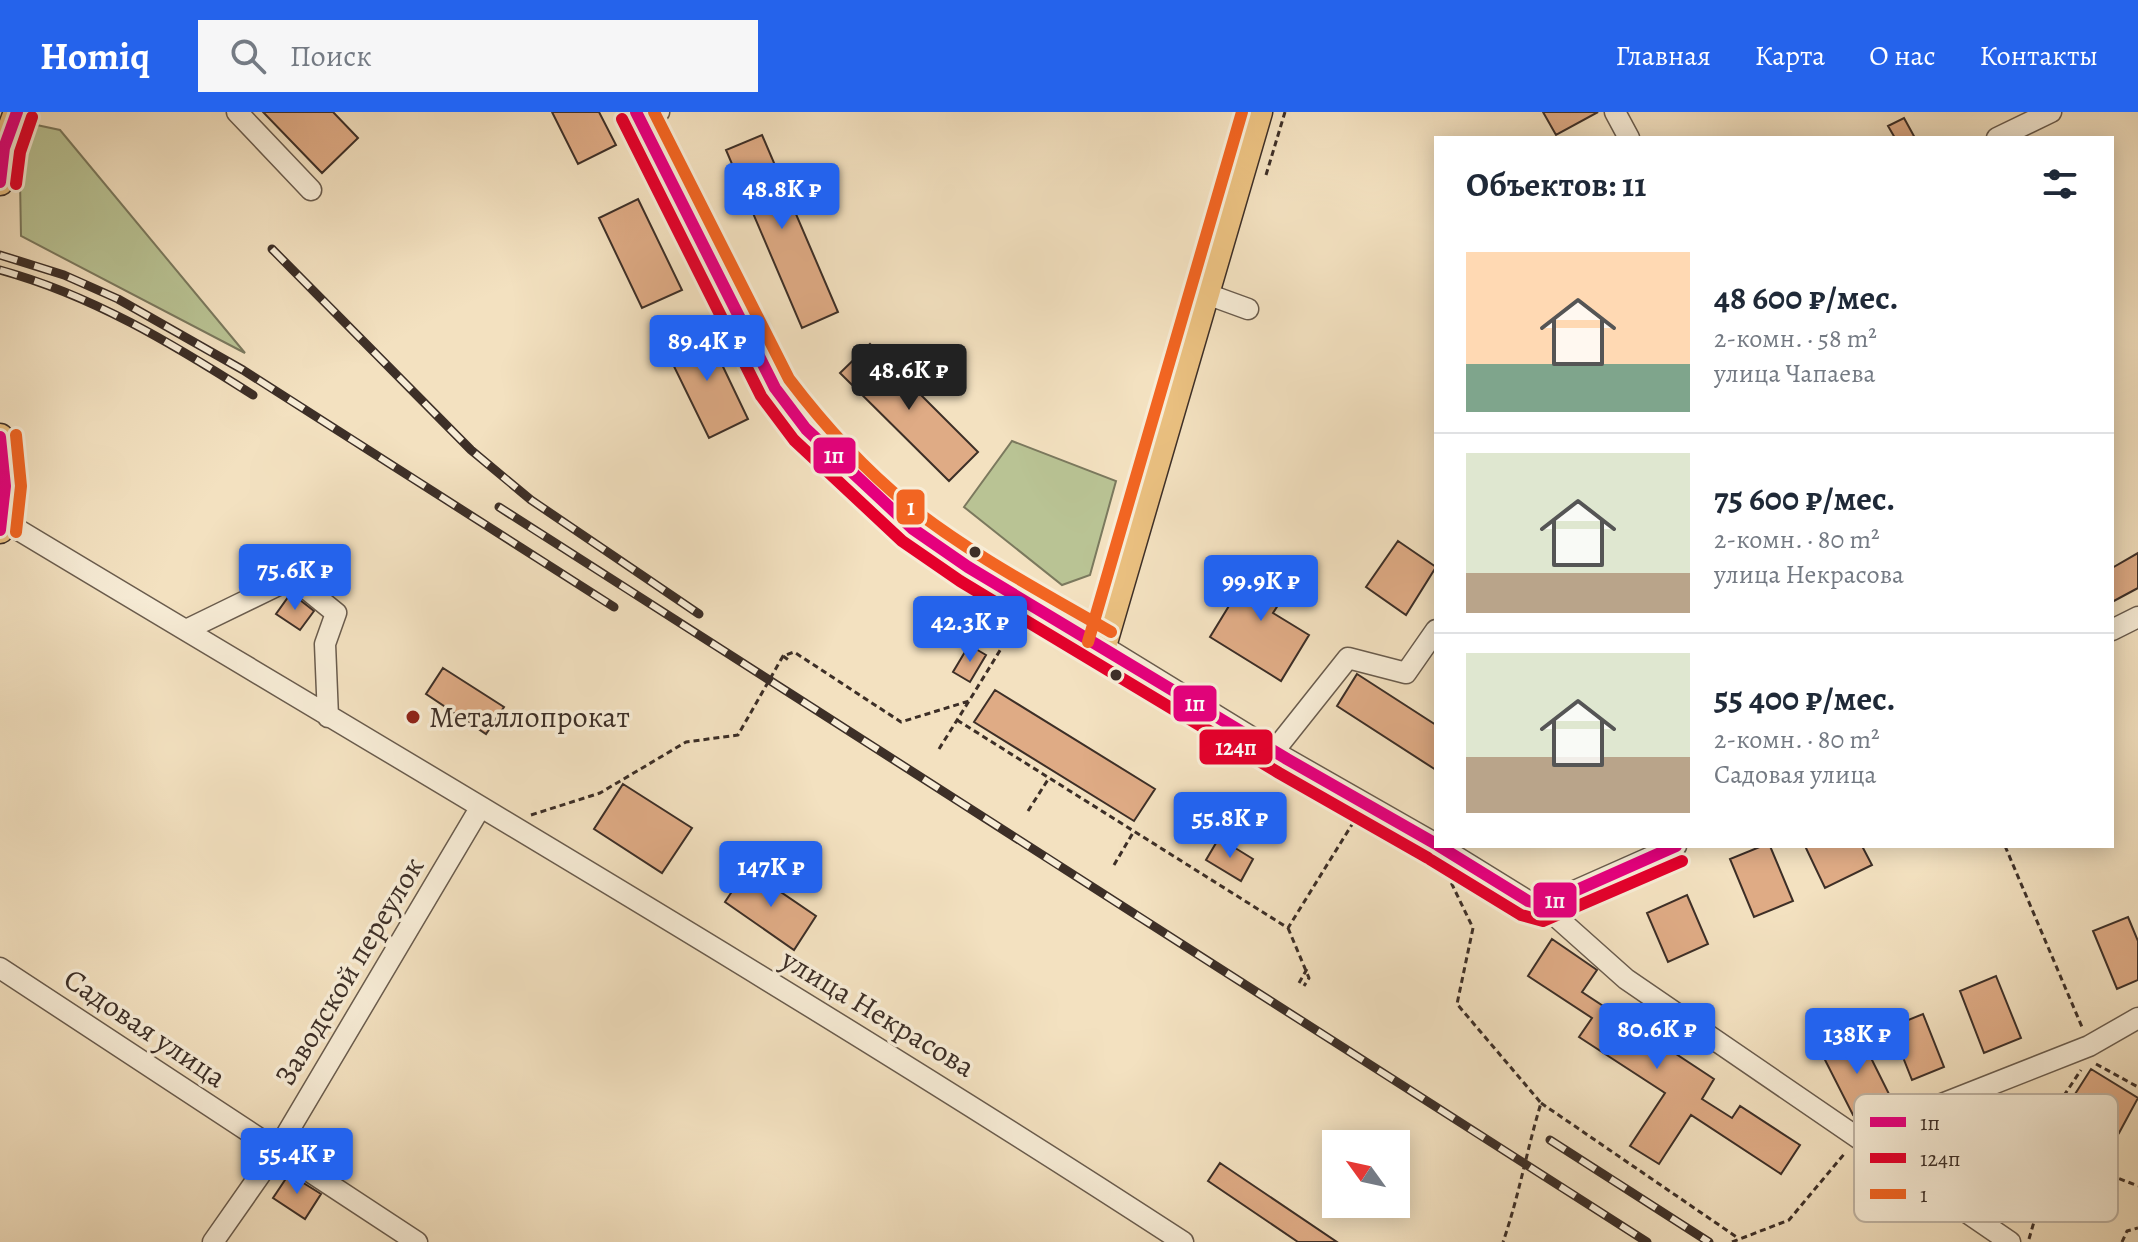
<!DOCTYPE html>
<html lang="ru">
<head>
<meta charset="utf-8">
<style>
  :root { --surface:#fff; --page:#f6f6f7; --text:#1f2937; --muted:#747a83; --line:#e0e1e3; --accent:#2563eb }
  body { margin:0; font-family:Alegreya,serif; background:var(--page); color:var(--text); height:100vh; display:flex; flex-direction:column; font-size:30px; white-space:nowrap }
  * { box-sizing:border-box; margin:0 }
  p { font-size:26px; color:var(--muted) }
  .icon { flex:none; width:44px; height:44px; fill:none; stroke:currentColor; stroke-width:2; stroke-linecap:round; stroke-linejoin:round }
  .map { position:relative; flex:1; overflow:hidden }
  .sheet { position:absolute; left:1434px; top:24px; width:680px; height:712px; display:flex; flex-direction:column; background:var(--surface); border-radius:0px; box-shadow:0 4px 20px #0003 }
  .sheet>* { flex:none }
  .needle { width:52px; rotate:303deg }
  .fabs { position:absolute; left:1322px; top:1018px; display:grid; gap:16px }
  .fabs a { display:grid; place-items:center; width:88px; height:88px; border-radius:0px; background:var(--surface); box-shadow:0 4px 20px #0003; font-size:40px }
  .price { position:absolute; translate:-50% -68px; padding:0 18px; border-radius:8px; background:var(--accent); color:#fff; font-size:26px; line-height:52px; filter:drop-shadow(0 2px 4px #0008) }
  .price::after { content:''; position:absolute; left:50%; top:48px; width:24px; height:18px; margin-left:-12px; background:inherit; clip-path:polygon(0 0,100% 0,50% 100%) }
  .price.on { background:#222; color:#fff }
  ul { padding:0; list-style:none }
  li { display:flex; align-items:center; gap:24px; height:200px; padding:0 32px }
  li+li { border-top:2px solid var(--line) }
  li span { display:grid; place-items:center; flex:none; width:224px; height:160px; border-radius:0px; color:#555 }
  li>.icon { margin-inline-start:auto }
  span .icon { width:96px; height:96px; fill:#fffc; stroke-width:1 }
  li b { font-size:34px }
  h2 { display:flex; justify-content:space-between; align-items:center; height:96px; padding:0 32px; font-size:34px }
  header { display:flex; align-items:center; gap:48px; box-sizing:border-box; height:112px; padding:0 40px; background:var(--accent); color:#fff }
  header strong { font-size:38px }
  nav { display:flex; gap:44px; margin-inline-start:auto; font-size:28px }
  .search { width:560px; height:72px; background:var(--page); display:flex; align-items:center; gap:20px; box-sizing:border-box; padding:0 28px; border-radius:0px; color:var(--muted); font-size:30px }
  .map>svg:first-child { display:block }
</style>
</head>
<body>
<header>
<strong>Homiq</strong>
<div class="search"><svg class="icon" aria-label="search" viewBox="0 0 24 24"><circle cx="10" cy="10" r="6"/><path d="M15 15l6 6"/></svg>Поиск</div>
<nav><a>Главная</a><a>Карта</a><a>О нас</a><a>Контакты</a></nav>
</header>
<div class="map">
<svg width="2138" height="1130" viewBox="0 0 2138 1130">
  <rect width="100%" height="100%" fill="#f3e1c0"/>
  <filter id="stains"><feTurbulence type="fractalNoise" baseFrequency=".0025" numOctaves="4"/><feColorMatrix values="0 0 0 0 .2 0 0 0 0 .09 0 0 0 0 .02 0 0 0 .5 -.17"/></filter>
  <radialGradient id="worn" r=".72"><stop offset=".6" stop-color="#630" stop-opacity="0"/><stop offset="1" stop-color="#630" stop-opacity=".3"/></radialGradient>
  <!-- green -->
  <path fill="#b9c394" stroke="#7b795e" stroke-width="2" d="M32 12 60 18 245 241 21 124 20 68Z
    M1012 329 1116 369 1090 463 1062 473 964 395Z"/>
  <!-- building -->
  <path fill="#dfab85" stroke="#3d2f27" stroke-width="2" d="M263 0H333L358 26 322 61Z
    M552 0H599L616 33 578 52Z
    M1543 0H1598L1556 23Z
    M1904 6 1915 26H1895L1888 14Z
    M762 23 838 200 802 216 726 38Z
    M638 87 682 178 642 196 599 106Z
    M705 217 748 307 709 326 665 236Z
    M870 232 978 340 949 369 840 261Z
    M1398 429 1436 455 1406 503 1366 475Z
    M2138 441V476L2112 490V456Z
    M1257 448 1293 470 1273 501 1309 523 1281 569 1210 525Z
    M291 481 314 499 300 518 276 502Z
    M969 533 986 543 970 570 953 560Z
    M443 556 504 595 486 622 426 582Z
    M1357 562 1436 613V658L1337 594Z
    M995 578 1155 677 1134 709 974 610Z
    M623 672 692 716 662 761 594 717Z
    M1219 726 1253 747 1241 769 1206 748Z
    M1762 734H1770L1793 789 1754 805 1730 747Z
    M1805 734H1862L1872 753 1825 776Z
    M747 757 816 804 794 838 725 790Z
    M1687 783 1708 832 1668 850 1647 801Z
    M2128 805 2138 829V868L2117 877 2093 819Z
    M1552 827 1597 858 1582 880 1714 967 1702 987 1732 1006 1740 994 1800 1033 1781 1062 1691 1003 1659 1052 1630 1034 1665 981 1579 925 1592 906 1528 864Z
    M1996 864 2021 926 1984 941 1960 879Z
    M1923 902 1944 955 1912 968 1891 915Z
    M1861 926 1890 984 1853 1003 1823 944Z
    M2091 957 2138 986 2119 1021 2070 990Z
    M316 1021 348 1042 335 1061 304 1040Z
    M1220 1051 1337 1130H1298L1208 1069Z
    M289 1062 321 1082 305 1107 273 1086Z"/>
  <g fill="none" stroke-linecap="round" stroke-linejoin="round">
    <!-- minor casing -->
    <g stroke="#6a5c4d" stroke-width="23">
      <path id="minor" d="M237 0 311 78
        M1615 0 1629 26
        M641 8 659 0
        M1997 26 2051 0
        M1204 181 1248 197
        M2 408C397 646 796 878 1183 1130
        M188 517 293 466 336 501 325 532 328 605
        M2112 518 2138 505
        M1103 534 1287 647 1436 732
        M1274 639 1348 546 1406 561 1436 518
        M1439 734 1528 789 1543 793 1676 734
        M1543 793 1626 867 2010 1130
        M0 856 417 1130
        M1858 1025 2089 934 2138 906
        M213 1130 276 1040 480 696"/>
    </g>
    <!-- major casing -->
    <g stroke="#3d2f27" stroke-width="29">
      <path id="major" d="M636 0 775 276C813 326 865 382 916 419 975 462 1040 497 1103 534L1259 0
        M0 70 4 36 17 0
        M0 325 5 374 0 418"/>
    </g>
    <!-- path -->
    <path stroke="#3d2f27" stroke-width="3" stroke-dasharray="6 4" stroke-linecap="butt" d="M1266 63 1285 0
      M783 544 790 549
      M957 608 1288 816 1356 706
      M939 637 969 589
      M1028 699 1049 666
      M531 703 600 681 686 630 738 623 783 544 794 540 901 610 969 589 1018 509
      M2005 734 2082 915
      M1114 753 1134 719
      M1447 762 1473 816 1457 892 1541 991C1527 1037 1519 1084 1503 1130
      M1288 816 1309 866 1304 874
      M1299 871 1307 857
      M2096 952 2138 975
      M1541 991 1738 1126
      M1969 1003 2053 1000
      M2054 1041 2138 1074
      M2029 1127 2054 1041 2053 1000 2081 958
      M1732 1130 1789 1108 1845 1041
      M2122 1130 2127 1119 2138 1116"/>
    <!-- minor -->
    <use href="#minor" stroke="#f7ecd6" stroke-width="20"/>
    <!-- major -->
    <use href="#major" stroke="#eac080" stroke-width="26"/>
    <!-- rail casing -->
    <g stroke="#3d2f27" stroke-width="9">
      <path id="rail" d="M272 137 471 338 531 388 699 502
        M0 143 64 163 118 187 243 258 614 495
        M0 158C92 183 173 232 253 283
        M499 395 1647 1130
        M1550 1028 1709 1130"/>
    </g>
    <!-- rail -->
    <use href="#rail" stroke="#f7ecd6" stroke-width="6" stroke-dasharray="18" stroke-linecap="butt"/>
    <!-- bus-1 casing -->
    <g stroke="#f7ecd6" stroke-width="18">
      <path id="bus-1" d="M636 0 775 276 806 317 913 417 968 455 1287 647 1436 732
        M0 70 4 36 17 0
        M0 325 5 374 0 418
        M1439 734 1528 789 1543 793 1676 734"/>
    </g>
    <!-- bus-2 casing -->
    <g stroke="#f7ecd6" stroke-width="18">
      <path id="bus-2" d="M622 7 761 284 794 328 902 429 960 469 1279 661 1428 746
        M16 72 20 40 32 5
        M1431 748 1521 803 1543 809 1682 749"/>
    </g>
    <!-- bus-3 casing -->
    <g stroke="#f7ecd6" stroke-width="18">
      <path id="bus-3" d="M654 0 789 267C824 313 863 356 907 392 970 442 1042 480 1111 520
        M16 420 21 374 16 323
        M1088 530 1242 0"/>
    </g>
    <!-- bus-1 -->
    <use href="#bus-1" stroke="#e5007d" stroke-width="12"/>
    <!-- bus-2 -->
    <use href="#bus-2" stroke="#e4002b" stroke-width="12"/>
    <!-- bus-3 -->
    <use href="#bus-3" stroke="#f26522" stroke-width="12"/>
  </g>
  <!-- markers -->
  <g fill="#3d2f27" stroke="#f7ecd6" stroke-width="3">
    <circle cx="975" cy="440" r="7"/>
    <circle cx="1116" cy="563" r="7"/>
  </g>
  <circle fill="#8f2418" stroke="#f7ecd6" stroke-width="3" cx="413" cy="605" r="8"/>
  <g text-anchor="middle" stroke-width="7" stroke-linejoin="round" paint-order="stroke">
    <!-- poi labels -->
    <g font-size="30" fill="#3d2f27" stroke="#f7ecd6" text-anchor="start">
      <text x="429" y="615">Металлопрокат</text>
    </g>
    <!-- street labels -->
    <g font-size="30" fill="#3d2f27" stroke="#f7ecd6">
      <text transform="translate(349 859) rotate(-59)" y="10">Заводской переулок</text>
      <text transform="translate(878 901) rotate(31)" y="10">улица Некрасова</text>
      <text transform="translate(145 916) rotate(34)" y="10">Садовая улица</text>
    </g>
  </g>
  <!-- legend -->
  <rect x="1854" y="982" width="264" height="128" rx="12" fill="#f7ecd6" stroke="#bfb3a2" stroke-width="2"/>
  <rect x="1870" y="1005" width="36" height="10" fill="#e5007d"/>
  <rect x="1870" y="1041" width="36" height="10" fill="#e4002b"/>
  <rect x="1870" y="1077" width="36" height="10" fill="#f26522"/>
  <g font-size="22" fill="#3d2f27">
    <text x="1920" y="1018">1п</text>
    <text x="1920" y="1054">124п</text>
    <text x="1920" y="1090">1</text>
  </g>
  <g stroke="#f7ecd6" stroke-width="3">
    <rect x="812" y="324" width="45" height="39" rx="8" fill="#e5007d"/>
    <rect x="895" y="376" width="31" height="38" rx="8" fill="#f26522"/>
    <rect x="1172" y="572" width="46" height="39" rx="8" fill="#e5007d"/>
    <rect x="1198" y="616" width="76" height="38" rx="8" fill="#e4002b"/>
    <rect x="1532" y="769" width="46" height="38" rx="8" fill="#e5007d"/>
  </g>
  <g font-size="22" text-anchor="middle" font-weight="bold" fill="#fff">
    <text x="834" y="351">1п</text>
    <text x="911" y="403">1</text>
    <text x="1195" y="599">1п</text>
    <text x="1236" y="643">124п</text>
    <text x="1555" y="796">1п</text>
  </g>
  <rect width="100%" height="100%" filter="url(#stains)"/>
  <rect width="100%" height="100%" fill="url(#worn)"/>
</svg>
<div class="fabs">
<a><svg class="needle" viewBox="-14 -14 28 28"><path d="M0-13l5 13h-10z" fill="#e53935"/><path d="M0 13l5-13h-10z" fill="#747a83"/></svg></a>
</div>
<b class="price" style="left:782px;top:119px">48.8K ₽</b>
<b class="price" style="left:707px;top:271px">89.4K ₽</b>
<b class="price on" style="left:909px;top:300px">48.6K ₽</b>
<b class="price" style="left:295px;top:500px">75.6K ₽</b>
<b class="price" style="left:1261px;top:511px">99.9K ₽</b>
<b class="price" style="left:970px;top:552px">42.3K ₽</b>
<b class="price" style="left:1230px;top:748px">55.8K ₽</b>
<b class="price" style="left:771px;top:797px">147K ₽</b>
<b class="price" style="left:1657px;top:959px">80.6K ₽</b>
<b class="price" style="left:1857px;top:964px">138K ₽</b>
<b class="price" style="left:297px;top:1084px">55.4K ₽</b>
<section class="sheet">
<h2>Объектов: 11<svg class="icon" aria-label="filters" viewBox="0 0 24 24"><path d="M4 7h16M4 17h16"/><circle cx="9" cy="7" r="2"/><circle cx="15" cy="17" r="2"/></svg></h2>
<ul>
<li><span style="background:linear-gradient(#ffd9b3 70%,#7fa58c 0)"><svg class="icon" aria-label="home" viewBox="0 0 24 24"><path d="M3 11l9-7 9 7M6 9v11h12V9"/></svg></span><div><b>48 600 ₽/мес.</b><p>2-комн. · 58 m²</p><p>улица Чапаева</p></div></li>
<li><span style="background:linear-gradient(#dfe7d0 75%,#b9a48a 0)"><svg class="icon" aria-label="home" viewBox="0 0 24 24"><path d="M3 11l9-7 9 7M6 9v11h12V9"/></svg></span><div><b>75 600 ₽/мес.</b><p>2-комн. · 80 m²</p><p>улица Некрасова</p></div></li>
<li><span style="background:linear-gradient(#dfe7d0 65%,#b9a48a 0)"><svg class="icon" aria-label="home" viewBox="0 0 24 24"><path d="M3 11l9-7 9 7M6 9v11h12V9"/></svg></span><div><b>55 400 ₽/мес.</b><p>2-комн. · 80 m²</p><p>Садовая улица</p></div></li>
</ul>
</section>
</div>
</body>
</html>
